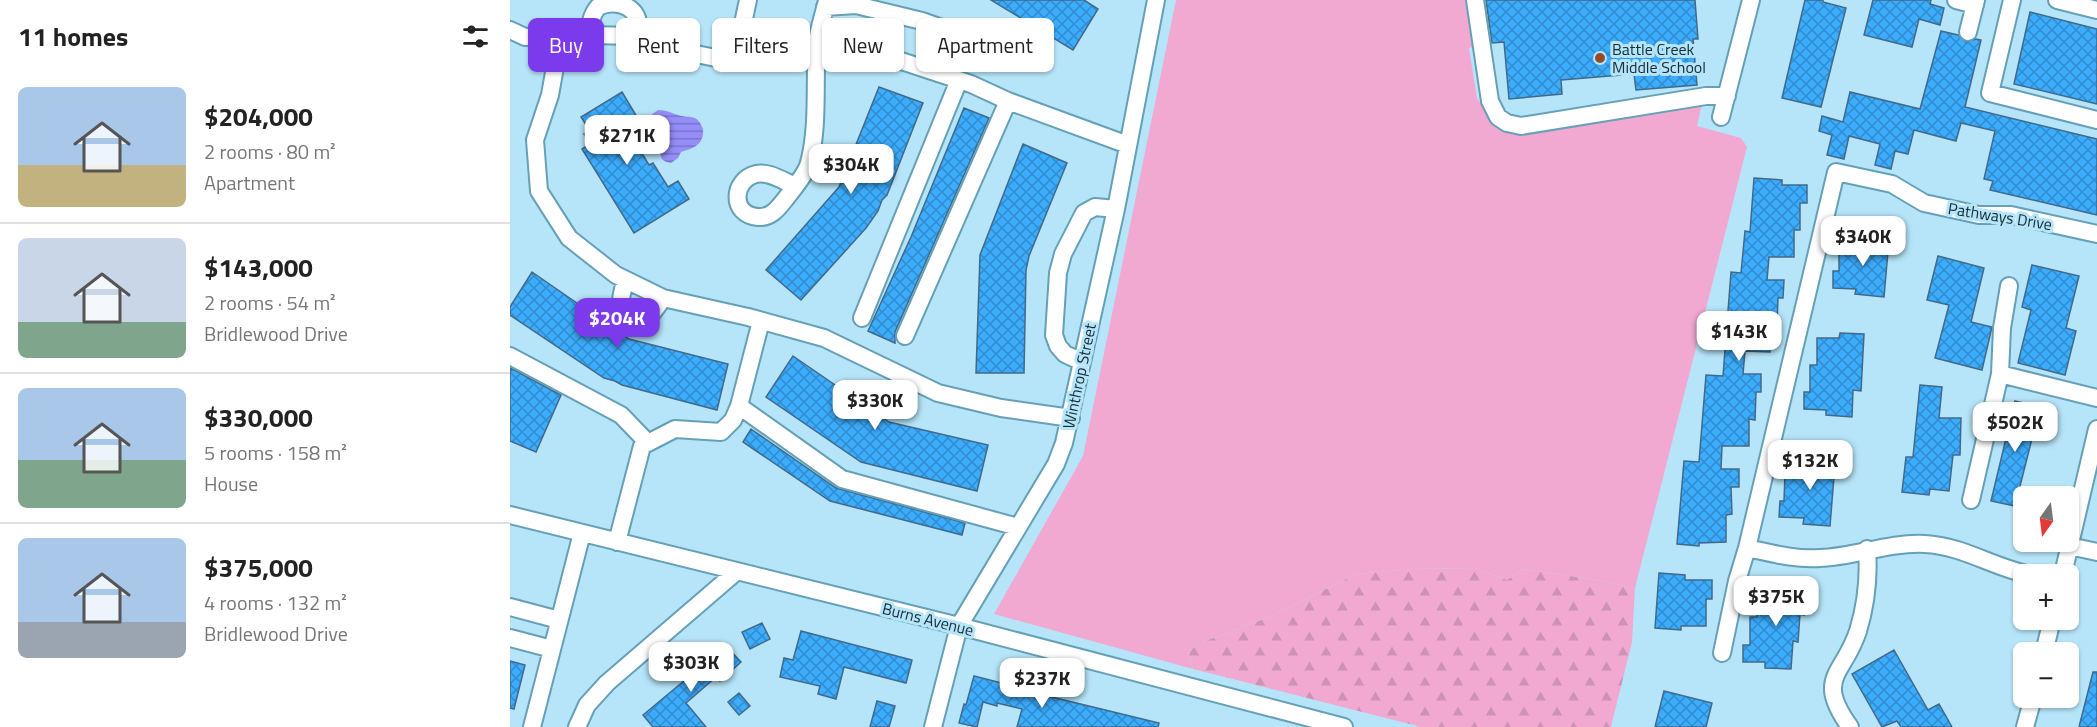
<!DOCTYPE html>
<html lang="en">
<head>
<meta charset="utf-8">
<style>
  :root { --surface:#fff; --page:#f2f2f2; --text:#222; --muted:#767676; --line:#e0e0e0; --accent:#7c3aed }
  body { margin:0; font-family:"Titillium Web",sans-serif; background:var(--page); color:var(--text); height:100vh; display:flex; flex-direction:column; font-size:22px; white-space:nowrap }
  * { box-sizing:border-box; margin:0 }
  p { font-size:20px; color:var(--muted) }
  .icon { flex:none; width:33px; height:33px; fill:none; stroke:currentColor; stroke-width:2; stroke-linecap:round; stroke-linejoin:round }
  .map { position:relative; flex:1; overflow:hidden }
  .sheet { display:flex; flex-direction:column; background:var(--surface); width:510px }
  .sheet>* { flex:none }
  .banner { position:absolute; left:18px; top:18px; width:570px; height:54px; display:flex; gap:12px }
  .needle { width:39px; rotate:194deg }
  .tools { position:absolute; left:1503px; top:486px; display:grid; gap:12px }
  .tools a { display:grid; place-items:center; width:66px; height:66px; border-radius:9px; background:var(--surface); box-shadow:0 2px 4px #0004; font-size:30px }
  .price { position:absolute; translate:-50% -51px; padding:0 14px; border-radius:12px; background:#fff; color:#222; font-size:20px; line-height:39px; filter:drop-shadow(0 2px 3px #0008) }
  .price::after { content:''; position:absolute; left:50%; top:36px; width:18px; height:14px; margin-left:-9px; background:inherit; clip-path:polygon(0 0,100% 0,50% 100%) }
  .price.active { background:var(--accent); color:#fff }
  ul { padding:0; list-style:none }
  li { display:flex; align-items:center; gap:18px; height:150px; padding:0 18px }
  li+li { border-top:2px solid var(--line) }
  li span { display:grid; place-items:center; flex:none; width:168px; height:120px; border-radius:9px; color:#555 }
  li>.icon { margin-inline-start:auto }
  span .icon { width:72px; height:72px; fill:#fffc; stroke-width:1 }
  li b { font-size:26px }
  h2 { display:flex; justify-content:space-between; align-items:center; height:72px; padding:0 18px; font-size:26px }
  .tag { padding:0 21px; border-radius:9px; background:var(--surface); box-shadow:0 2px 4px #0004; font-size:21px; line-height:54px }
  .tag.active { background:var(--accent); color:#fff }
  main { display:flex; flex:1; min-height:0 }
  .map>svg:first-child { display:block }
</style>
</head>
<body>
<main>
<section class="sheet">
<h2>11 homes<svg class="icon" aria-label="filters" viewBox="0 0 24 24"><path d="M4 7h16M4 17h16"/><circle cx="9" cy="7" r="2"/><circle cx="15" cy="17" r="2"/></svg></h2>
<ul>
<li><span style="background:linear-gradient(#a9c7e8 65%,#c2b280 0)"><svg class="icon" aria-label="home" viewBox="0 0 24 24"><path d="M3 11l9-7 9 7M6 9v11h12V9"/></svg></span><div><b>$204,000</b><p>2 rooms · 80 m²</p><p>Apartment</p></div></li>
<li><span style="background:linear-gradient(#c9d6e8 70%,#7fa58c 0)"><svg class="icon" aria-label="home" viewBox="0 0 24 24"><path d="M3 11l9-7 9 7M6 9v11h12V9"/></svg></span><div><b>$143,000</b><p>2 rooms · 54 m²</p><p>Bridlewood Drive</p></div></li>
<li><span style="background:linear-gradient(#a9c7e8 60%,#7fa58c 0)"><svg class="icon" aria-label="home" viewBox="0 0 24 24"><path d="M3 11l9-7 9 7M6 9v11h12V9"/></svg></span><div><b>$330,000</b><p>5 rooms · 158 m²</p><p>House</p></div></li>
<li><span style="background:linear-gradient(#a9c7e8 70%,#9aa5b1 0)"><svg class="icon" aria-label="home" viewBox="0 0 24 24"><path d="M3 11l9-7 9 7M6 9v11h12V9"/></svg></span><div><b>$375,000</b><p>4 rooms · 132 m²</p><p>Bridlewood Drive</p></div></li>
</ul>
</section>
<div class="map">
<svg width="1587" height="727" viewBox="0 0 1587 727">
  <defs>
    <pattern id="forest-firs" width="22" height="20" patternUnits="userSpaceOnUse" patternTransform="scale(1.5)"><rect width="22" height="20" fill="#f1a9d2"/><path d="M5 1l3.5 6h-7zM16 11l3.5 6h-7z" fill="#ce92b5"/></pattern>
    <pattern id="water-rules" width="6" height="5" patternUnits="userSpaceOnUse" patternTransform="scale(1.5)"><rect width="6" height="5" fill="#958ef9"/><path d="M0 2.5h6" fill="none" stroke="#7874ca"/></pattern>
    <pattern id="building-cross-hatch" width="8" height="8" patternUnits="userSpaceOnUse" patternTransform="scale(1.5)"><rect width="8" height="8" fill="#3cacfd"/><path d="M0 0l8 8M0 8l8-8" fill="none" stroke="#318cce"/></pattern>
  </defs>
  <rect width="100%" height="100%" fill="#b6e5f9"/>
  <!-- green -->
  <path fill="#f1a9d2" d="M666 0H959L966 46 959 48 967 98 984 124 1002 132 1192 104 1187 126 1231 138 1237 147 1125 588 1088 580 1013 569 997 580 965 568 903 569 847 574 754 619 698 640 678 651 683 669 484 614 573 456Z"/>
  <!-- forest -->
  <path fill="url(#forest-firs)" d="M965 568 997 580 1013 569 1088 580 1125 588 1122 642 1101 727H911L683 669 678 651 698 640 754 619 847 574 903 569Z"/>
  <!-- water -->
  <path fill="url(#water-rules)" d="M148 110C157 110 161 113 168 115 181 119 187 113 193 129 194 145 184 148 171 152L168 158 161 163C148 161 152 155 148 146 142 134 129 138 137 118Z"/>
  <!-- building -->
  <path fill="url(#building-cross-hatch)" stroke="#41698a" stroke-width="1.5" d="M481 0H574L588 9 563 50Z
    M976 0H1185L1188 39H1183L1187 85 1126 90 1124 74 1051 80 1052 94 999 99 994 42 982 43Z
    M1295 0H1313V2L1336 8 1311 107 1272 98Z
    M1363 0H1421L1420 4 1434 8 1430 25 1409 19 1402 47 1354 35Z
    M1520 12 1587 29V104L1504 84Z
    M1431 31 1448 35 1456 42 1466 39 1471 40 1455 107 1587 139V215L1480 190 1483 181 1474 179 1485 131 1451 123 1446 141 1404 130 1398 154 1385 151 1381 169 1365 165 1370 144 1339 136 1334 159 1317 155 1322 135 1309 131 1312 116 1333 122 1340 92 1410 109Z
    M369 87 413 103 377 195 372 200 368 211 356 228 291 300 256 270 329 187Z
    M112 92 127 117 114 124 139 165 143 163 158 187 168 181 179 199 124 233 72 149 80 144 74 134 80 131 71 117Z
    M454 108 479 118 385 332V343L358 331 401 237Z
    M513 144 557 163 519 256 516 270 514 373H466L470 255Z
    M1244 178 1272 180V185H1297V203H1290V230H1284V257H1259L1257 280H1274L1273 298H1268L1267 325H1261L1260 352 1235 351 1233 374H1251V392H1246L1245 420 1239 419V446H1212L1211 469H1229V487H1221L1222 514 1216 515V542L1189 543V546L1167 544 1174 461 1189 462 1196 375 1213 376 1221 272 1231 273 1235 231 1240 232Z
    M1350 238 1379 240 1374 297 1345 294 1346 289 1323 288V271H1329V243L1350 244Z
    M1428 256 1474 268 1461 322 1482 327 1472 370 1425 358 1439 305 1417 300Z
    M1522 265 1569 276 1556 328 1566 331 1555 375 1508 363 1521 310 1512 307Z
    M22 272 119 339 218 364 207 410 112 385 105 381 94 378 0 315V307Z
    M1330 333 1354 334 1351 391 1343 390 1342 417 1316 415V410L1294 409V392H1300V365H1307V338H1329Z
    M283 356 379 422 478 445 467 491 351 462 256 397Z
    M0 368 51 395 26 452 0 441Z
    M1410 385 1432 387 1429 418H1451L1450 455H1443L1439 491 1420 489 1419 495 1392 492 1396 457H1403Z
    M1505 401 1530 407 1505 506 1481 501Z
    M241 429 326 488 455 523 452 535 320 501 233 442Z
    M1307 451 1326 452 1320 526 1293 524 1294 518 1269 517 1270 501H1274L1275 474H1278V467H1307Z
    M1149 573 1175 575V580H1202V599H1196V626H1171V630L1145 628Z
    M1269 585 1296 587 1294 615 1290 614 1288 642 1283 641 1281 669 1255 668V662H1233V645H1240V617H1247L1246 591H1269Z
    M252 623 260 639 240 649 232 632Z
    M291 631 402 660 396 683 334 667 326 699 308 694 310 686 270 677 274 658 283 660Z
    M216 646 231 662 210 681 206 677 176 703 196 727H143L133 715Z
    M1384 650 1418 710 1429 704 1442 727H1391L1387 721 1372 727 1342 674Z
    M0 661 15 665 4 709 0 708Z
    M1583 672H1587V727H1569Z
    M464 676 492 683V685L649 723 648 727H507L512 709 487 703V706L473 702 467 727 449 723 454 704 456 705Z
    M1154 691 1202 703 1196 727H1145Z
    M229 693 240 706 229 715 218 702Z
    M367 701 385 706 379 727H360Z"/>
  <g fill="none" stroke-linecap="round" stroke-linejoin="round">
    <!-- minor casing -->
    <g stroke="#65a0b7" stroke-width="20">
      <path id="minor" d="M965 0 980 101 988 117 997 123 1011 126 1196 96H1217
        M1446 0 1465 5
        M1502 0 1480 93 1587 120
        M1547 0 1587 10
        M315 7 346 5 412 21 488 48
        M0 30 15 37 79 35 127 36 171 51 211 59 307 42 364 52 461 84 498 101 618 145
        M1458 32 1466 0
        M79 35C80 25 81 15 88 7 101 0 125 3 128 22 129 26 128 32 127 36
        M46 37 45 67 40 95 25 140 29 191 59 238 106 275 153 298 238 317 314 338 428 393 491 408 561 418
        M236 56 232 28 238 0
        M1211 117 1241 0
        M285 186C273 181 259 171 246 174 222 180 220 215 248 217 262 218 269 207 277 197 284 188 296 174 299 163 309 125 304 83 307 44 308 30 314 14 317 0
        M115 280C114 288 110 297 111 304 112 309 116 313 119 316 136 327 145 310 153 298
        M352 318 449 80
        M395 336 498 101
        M0 356 111 415 138 443
        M572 362 555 354 548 346 544 335 548 273 553 254 574 213 585 207 606 209
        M1490 374 1492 328 1499 286
        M229 406 332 479 508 527
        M1461 500 1490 374 1587 398
        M0 515 449 626 834 727
        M107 542 132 446 165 429 211 432 223 420 229 406 251 321
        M1559 546 1587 552
        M1237 548C1261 553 1285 560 1310 558 1345 557 1378 542 1415 544 1452 546 1481 566 1516 574
        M1553 574 1587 429
        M0 607 49 620
        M0 638 42 649
        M1534 652 1542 620
        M1212 653 1227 581 1237 548 1326 172 1382 184 1414 203 1469 215H1501L1587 234
        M22 727 72 533
        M67 727 77 705 97 683 226 572
        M423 727 449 626 546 464 554 443 606 209 646 0
        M1340 727C1304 677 1334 675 1348 631 1356 605 1359 576 1357 549
        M1515 727 1523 698"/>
    </g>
    <!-- minor -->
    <use href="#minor" stroke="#fff" stroke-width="16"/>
  </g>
  <!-- markers -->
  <circle fill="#934b28" stroke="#b6e5f9" stroke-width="2" cx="1090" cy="58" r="6"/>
  <g text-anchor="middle" stroke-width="6" stroke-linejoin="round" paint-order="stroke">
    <!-- poi labels -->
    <g font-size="16" fill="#142d36" stroke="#b6e5f9" text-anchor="start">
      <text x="1102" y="55">Battle Creek<tspan x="1102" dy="18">Middle School</tspan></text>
    </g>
    <!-- street labels -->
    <g font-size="16" fill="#142d36" stroke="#b6e5f9">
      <text transform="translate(1490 216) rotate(9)" y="6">Pathways Drive</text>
      <text transform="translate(569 376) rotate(-78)" y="6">Winthrop Street</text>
      <text transform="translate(418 619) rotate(14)" y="6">Burns Avenue</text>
    </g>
  </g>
</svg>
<div class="tools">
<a><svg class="needle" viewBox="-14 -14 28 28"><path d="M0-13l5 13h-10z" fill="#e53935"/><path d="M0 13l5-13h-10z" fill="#767676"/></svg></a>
<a>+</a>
<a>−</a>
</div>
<b class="price" style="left:117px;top:166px">$271K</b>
<b class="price" style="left:341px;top:195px">$304K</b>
<b class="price" style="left:1353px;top:267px">$340K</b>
<b class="price active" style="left:107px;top:349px">$204K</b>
<b class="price" style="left:1229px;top:362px">$143K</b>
<b class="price" style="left:365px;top:431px">$330K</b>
<b class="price" style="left:1505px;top:453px">$502K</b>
<b class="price" style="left:1300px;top:491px">$132K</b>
<b class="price" style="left:1266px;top:627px">$375K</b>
<b class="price" style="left:181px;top:693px">$303K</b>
<b class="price" style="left:532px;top:709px">$237K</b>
<div class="banner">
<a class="tag active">Buy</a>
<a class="tag">Rent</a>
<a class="tag">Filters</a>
<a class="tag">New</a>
<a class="tag">Apartment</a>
</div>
</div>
</main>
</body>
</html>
